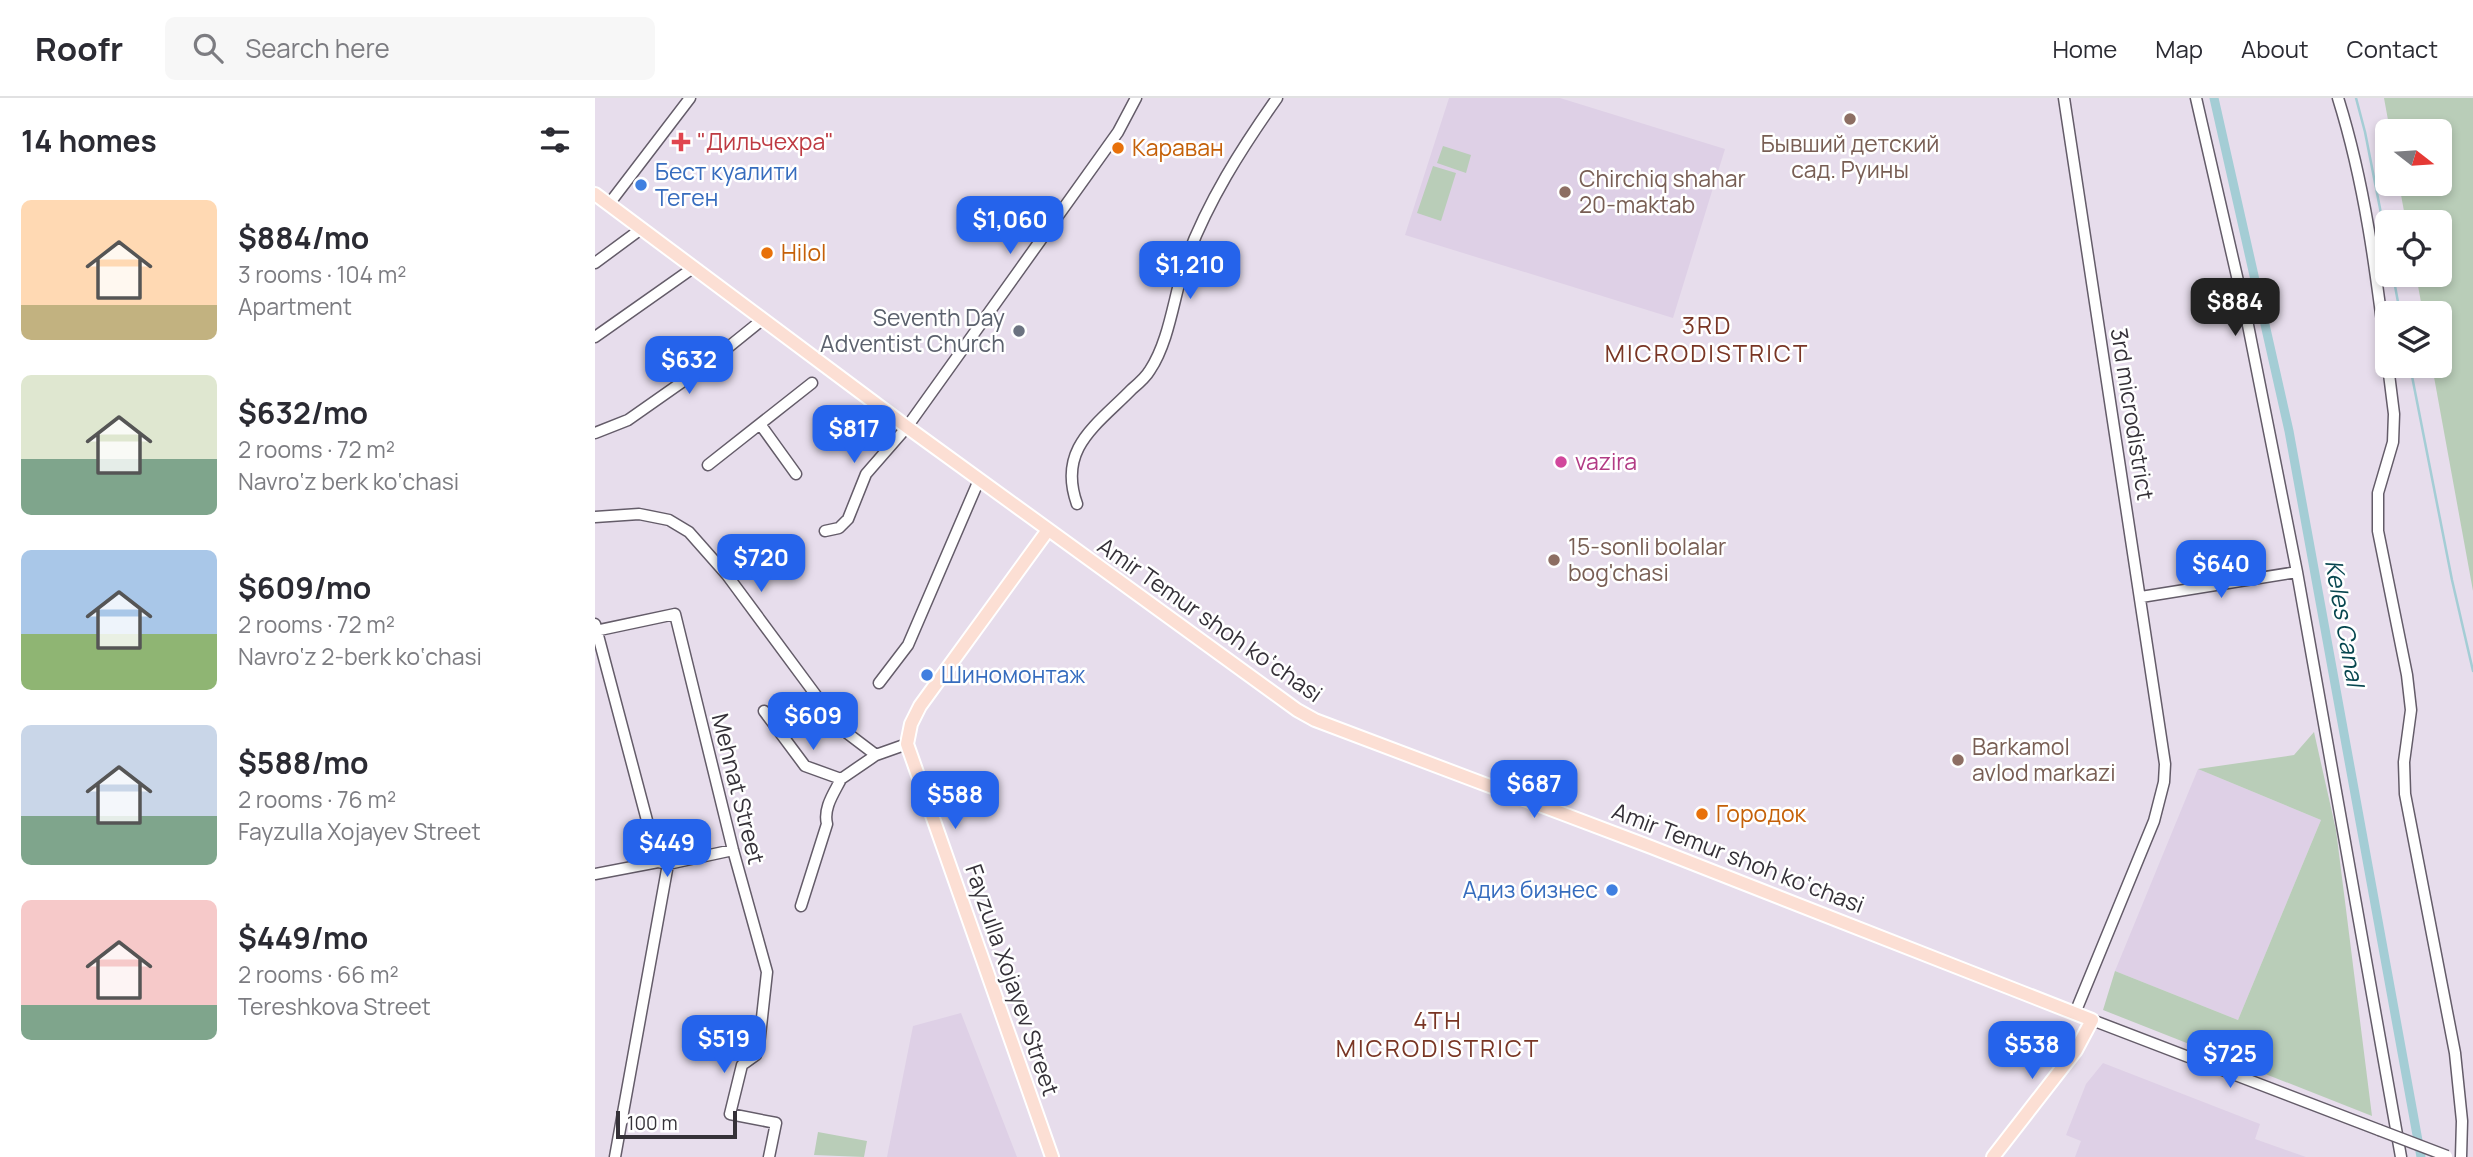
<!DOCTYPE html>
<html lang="en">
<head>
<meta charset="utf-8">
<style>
  :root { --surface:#fff; --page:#f7f7f7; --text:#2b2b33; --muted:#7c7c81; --line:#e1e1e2; --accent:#2563eb }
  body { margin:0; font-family:Manrope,sans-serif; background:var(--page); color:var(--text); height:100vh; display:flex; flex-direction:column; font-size:26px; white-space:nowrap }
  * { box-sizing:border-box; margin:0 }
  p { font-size:23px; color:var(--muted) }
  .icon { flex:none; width:38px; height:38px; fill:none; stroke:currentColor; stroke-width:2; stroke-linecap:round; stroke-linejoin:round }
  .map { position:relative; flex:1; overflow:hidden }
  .details { display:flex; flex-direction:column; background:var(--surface); width:595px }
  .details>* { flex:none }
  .needle { width:46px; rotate:107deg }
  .tools { position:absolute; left:1780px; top:21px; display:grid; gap:14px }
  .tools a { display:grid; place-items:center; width:77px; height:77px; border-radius:10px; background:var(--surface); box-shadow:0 4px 10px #0003; font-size:35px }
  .scale { position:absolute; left:21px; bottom:18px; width:121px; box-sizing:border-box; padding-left:7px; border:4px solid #353138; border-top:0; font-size:19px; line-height:24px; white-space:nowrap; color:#353138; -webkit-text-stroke:5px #fff; paint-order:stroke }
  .price { position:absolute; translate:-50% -60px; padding:0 16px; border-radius:14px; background:var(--accent); color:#fff; font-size:23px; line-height:46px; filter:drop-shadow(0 2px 4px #0008) }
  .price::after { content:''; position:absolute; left:50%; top:42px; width:21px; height:16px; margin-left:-10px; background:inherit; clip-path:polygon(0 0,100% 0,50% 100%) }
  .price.current { background:#222; color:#fff }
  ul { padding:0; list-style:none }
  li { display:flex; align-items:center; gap:21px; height:175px; padding:0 21px }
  li span { display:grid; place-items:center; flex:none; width:196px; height:140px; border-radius:10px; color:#555 }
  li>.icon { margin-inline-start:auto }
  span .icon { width:84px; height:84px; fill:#fffc; stroke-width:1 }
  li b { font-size:30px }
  h2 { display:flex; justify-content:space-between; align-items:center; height:84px; padding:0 21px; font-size:30px }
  header { display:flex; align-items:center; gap:42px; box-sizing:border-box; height:98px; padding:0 35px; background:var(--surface); border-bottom:2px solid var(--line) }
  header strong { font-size:33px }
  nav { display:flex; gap:38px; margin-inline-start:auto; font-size:24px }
  .search { width:490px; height:63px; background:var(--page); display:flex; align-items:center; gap:18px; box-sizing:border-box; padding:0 24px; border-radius:10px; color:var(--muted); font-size:26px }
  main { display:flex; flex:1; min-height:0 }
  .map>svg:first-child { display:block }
</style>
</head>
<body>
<header>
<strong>Roofr</strong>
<div class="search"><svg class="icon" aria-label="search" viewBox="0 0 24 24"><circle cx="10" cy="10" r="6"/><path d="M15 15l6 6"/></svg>Search here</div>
<nav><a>Home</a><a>Map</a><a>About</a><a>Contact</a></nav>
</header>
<main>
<section class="details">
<h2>14 homes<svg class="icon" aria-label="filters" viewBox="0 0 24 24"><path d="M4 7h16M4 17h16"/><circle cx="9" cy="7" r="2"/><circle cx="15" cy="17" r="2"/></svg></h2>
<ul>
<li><span style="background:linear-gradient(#ffd9b3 75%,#c2b280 0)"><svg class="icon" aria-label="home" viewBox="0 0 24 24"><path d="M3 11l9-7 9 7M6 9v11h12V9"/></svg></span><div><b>$884/mo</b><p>3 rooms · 104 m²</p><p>Apartment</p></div></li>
<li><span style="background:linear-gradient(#dfe7d0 60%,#7fa58c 0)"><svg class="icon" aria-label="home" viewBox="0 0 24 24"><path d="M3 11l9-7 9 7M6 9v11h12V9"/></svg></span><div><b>$632/mo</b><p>2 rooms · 72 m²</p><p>Navro‘z berk ko‘chasi</p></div></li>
<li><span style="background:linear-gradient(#a9c7e8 60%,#8fb573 0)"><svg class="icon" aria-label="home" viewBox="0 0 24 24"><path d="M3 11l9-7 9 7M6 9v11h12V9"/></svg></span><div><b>$609/mo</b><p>2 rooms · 72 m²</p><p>Navro‘z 2-berk ko‘chasi</p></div></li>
<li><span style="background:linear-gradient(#c9d6e8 65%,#7fa58c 0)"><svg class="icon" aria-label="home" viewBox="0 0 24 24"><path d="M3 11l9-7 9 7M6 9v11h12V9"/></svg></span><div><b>$588/mo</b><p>2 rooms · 76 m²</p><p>Fayzulla Xojayev Street</p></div></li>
<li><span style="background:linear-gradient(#f6c9c9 75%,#7fa58c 0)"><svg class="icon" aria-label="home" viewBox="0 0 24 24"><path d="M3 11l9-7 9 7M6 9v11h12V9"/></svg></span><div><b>$449/mo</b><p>2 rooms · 66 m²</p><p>Tereshkova Street</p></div></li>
</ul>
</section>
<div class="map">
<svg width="1878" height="1059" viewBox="0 0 1878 1059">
  <rect width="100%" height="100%" fill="#e7ddec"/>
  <!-- built -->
  <path fill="#ded0e6" d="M854 0H965L1130 51 1078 220 810 137Z
    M1603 671 1726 722 1643 922 1520 873Z
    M366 915 422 1059H292L318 928Z
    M1508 965 1665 1026 1660 1041 1711 1059H1480L1486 1043 1471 1037 1491 986Z"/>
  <!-- green -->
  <path fill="#b9cdb8" d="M1789 0H1878V493L1837 268H1844V215H1828L1821 177H1844V124H1811L1804 86H1844V33H1795Z
    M848 48 876 57 871 75 842 65Z
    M838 68 861 75 846 123 822 115Z
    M1719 634 1741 732 1777 1018 1508 912 1520 873 1643 922 1726 722 1603 671 1699 657Z
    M223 1034 272 1043 269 1059 219 1057Z"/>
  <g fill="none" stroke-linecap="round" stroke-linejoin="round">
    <!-- stream -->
    <path stroke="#a4cdd5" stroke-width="2.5" d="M1761 0 1770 34 1792 146
      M1798 177 1805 215
      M1815 268 1857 482 1878 573"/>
    <!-- canal -->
    <path stroke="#a4cdd5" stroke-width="9" d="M1619 0 1694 333 1826 1059"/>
    <!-- minor casing -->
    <g stroke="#645c69" stroke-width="13">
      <path id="minor" d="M1469 0 1570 666 1569 684 1559 723 1480 915
        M1601 0 1652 222 1702 474 1806 1059
        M1743 0C1770 86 1781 174 1792 263
        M14 106 95 0
        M0 165 46 131
        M0 239 98 170
        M1793 268 1799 316 1798 344 1783 395V433L1812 577 1816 612 1809 664 1810 696 1860 955 1867 1023 1866 1059
        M165 326 201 376
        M0 335 33 322 110 268 167 222
        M113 367 217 285
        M482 406C462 350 502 327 537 291 543 286 551 279 555 272 575 242 579 196 591 162 613 103 646 51 682 0
        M0 419 44 416 74 422 94 434 132 477 223 600 252 635 281 657 312 646
        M230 433 244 430 253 421 271 376 312 329 523 34 541 0
        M1546 499 1702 474
        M0 526 63 764
        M0 533 80 516 138 752 172 874 164 947 161 957 147 967 135 1016 181 1025 174 1059
        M284 585 313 547 384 382
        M169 613 210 668 246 681 281 657
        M0 776 63 764 73 766 138 752
        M206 808 232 726C228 710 239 695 246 681
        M1497 922 1784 1032
        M20 1059 73 766"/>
    </g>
    <!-- major casing -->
    <g stroke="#fff" stroke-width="16">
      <path id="major" d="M0 96 312 329 702 612 720 622 1056 749 1497 922 1481 952 1398 1059
        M453 432 325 608 316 626 312 646 457 1059"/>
    </g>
    <!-- minor -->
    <use href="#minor" stroke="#fff" stroke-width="10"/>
    <!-- major -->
    <use href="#major" stroke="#fcdfd4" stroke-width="12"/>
    <!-- minor-bridge casing -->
    <g stroke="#645c69" stroke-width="13" stroke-linecap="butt">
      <path id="minor-bridge" d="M1784 1032 1852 1058"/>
    </g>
    <!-- minor-bridge -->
    <use href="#minor-bridge" stroke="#fff" stroke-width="10"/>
  </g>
  <!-- markers -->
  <g fill="#8d6e63" stroke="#fff" stroke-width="2.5">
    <circle cx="1255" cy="21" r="7"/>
    <circle cx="970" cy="94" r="7"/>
    <circle cx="959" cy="462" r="7"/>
    <circle cx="1363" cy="662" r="7"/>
  </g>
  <path fill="#e0444e" stroke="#fff" stroke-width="2.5" d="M82.5 33.5h7v7h7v7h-7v7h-7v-7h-7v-7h7z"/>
  <g fill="#e8710a" stroke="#fff" stroke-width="2.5">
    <circle cx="523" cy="50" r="7"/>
    <circle cx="172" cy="155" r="7"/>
    <circle cx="1107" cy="716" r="7"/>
  </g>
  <g fill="#3f7fe0" stroke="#fff" stroke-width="2.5">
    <circle cx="46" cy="87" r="7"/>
    <circle cx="332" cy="577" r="7"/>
    <circle cx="1017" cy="792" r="7"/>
  </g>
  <circle fill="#6b7280" stroke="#fff" stroke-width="2.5" cx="424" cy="233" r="7"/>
  <circle fill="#d1479c" stroke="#fff" stroke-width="2.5" cx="966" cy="364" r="7"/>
  <g text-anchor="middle" stroke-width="5" stroke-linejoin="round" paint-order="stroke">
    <!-- health labels -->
    <g font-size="23" fill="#be3a42" stroke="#fff" text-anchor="start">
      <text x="102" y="52">"Дильчехра"</text>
    </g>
    <!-- education labels -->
    <g font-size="23" fill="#785e54" stroke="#fff" text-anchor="start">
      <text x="1255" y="54" text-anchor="middle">Бывший детский<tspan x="1255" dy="26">сад. Руины</tspan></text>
      <text x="984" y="89">Chirchiq shahar<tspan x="984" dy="26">20-maktab</tspan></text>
      <text x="973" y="457">15-sonli bolalar<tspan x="973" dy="26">bog'chasi</tspan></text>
      <text x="1377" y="657">Barkamol<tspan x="1377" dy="26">avlod markazi</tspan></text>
    </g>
    <!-- food labels -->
    <g font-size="23" fill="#c56008" stroke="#fff" text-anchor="start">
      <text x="537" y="58">Караван</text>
      <text x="186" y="163">Hilol</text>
      <text x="1121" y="724">Городок</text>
    </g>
    <!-- shop labels -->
    <g font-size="23" fill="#366cbe" stroke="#fff" text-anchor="start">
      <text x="60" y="82">Бест куалити<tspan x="60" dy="26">Теген</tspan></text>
      <text x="346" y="585">Шиномонтаж</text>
      <text x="1003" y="800" text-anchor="end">Адиз бизнес</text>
    </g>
    <!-- worship labels -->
    <g font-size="23" fill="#5b616d" stroke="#fff" text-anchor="end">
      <text x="410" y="228">Seventh Day<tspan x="410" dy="26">Adventist Church</tspan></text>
    </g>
    <!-- street labels -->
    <g font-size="23" fill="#353138" stroke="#fff">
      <text transform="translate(1537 316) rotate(81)" y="8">3rd microdistrict</text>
      <text transform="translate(615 522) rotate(35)" y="8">Amir Temur shoh ko‘chasi</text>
      <text transform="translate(143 691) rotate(76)" y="8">Mehnat Street</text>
      <text transform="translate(1143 760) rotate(21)" y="8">Amir Temur shoh ko‘chasi</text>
      <text transform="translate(417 882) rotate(71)" y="8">Fayzulla Xojayev Street</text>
    </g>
    <!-- hotel labels -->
    <g font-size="23" fill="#b23c85" stroke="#fff" text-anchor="start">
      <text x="980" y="372">vazira</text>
    </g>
    <!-- neighbourhood labels -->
    <g font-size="24" letter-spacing="2" fill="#793524" stroke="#fff">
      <text x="1112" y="236">3RD<tspan x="1112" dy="28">MICRODISTRICT</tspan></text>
      <text x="843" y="931">4TH<tspan x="843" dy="28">MICRODISTRICT</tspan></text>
    </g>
    <!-- water labels -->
    <g font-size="24" font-style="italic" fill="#07464f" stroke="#fff">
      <text transform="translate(1749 525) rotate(80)" y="8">Keles Canal</text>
    </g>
  </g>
</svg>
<div class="tools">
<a><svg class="needle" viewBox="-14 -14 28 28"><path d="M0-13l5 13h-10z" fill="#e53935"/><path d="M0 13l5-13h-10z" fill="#7c7c81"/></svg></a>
<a><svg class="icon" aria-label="locate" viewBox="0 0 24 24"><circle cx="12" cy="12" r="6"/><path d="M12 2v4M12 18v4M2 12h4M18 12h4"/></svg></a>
<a><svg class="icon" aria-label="layers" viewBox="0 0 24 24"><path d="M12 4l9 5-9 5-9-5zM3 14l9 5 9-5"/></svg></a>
</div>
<div class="scale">100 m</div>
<b class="price" style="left:415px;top:158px">$1,060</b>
<b class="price" style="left:595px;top:203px">$1,210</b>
<b class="price current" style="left:1640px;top:240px">$884</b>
<b class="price" style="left:94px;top:298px">$632</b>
<b class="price" style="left:259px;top:367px">$817</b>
<b class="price" style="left:166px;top:496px">$720</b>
<b class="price" style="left:1626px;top:502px">$640</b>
<b class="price" style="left:218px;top:654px">$609</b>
<b class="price" style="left:939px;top:722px">$687</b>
<b class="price" style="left:360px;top:733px">$588</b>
<b class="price" style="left:72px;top:781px">$449</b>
<b class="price" style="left:129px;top:977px">$519</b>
<b class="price" style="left:1437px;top:983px">$538</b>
<b class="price" style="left:1635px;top:992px">$725</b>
</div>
</main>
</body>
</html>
